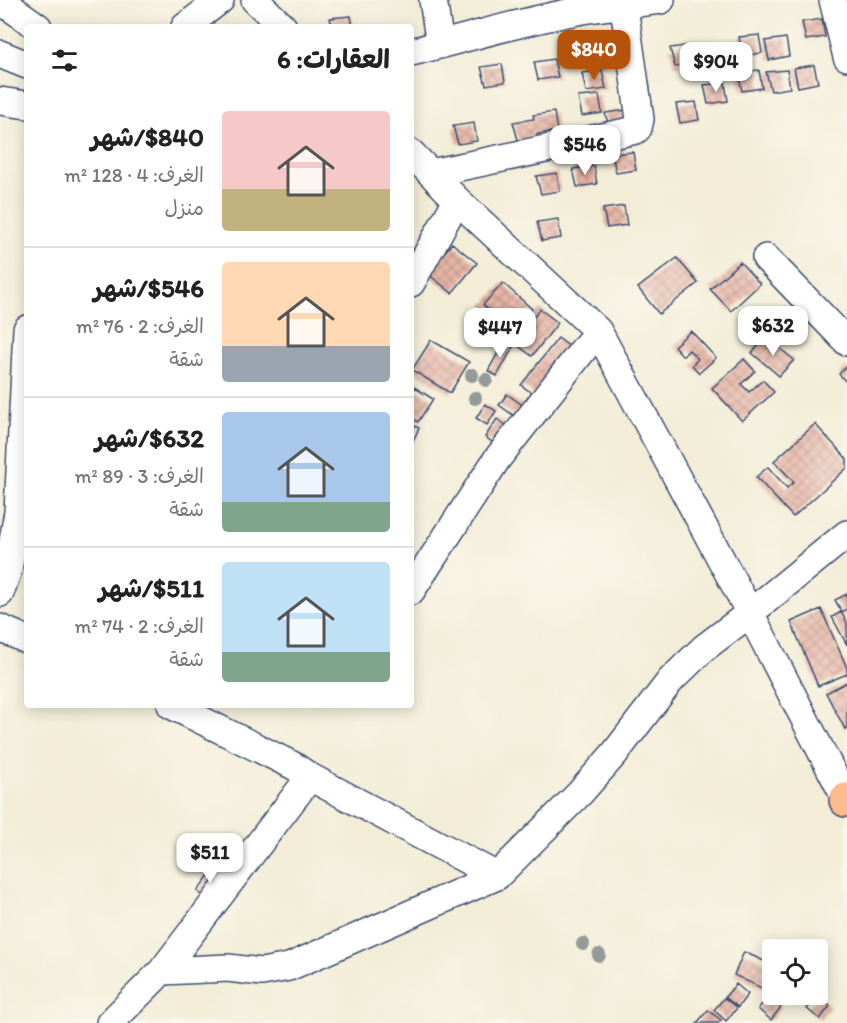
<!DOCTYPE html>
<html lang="ar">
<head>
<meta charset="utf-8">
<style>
  :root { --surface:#fff; --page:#f6f6f6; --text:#222; --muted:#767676; --line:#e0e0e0; --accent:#b45309 }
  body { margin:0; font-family:Itim,"Playpen Sans Arabic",sans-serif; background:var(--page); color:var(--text); direction:rtl; height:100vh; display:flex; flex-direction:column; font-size:22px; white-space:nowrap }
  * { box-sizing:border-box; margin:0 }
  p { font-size:20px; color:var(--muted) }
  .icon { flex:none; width:33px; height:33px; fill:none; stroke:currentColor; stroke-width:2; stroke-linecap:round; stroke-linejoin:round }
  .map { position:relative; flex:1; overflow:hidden; direction:ltr }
  .drawer { position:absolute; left:24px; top:24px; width:390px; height:684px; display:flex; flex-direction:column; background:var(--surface); border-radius:6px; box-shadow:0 3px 15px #0003; direction:rtl }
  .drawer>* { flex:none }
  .tools { position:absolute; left:762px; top:939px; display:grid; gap:12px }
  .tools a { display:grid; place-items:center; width:66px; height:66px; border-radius:6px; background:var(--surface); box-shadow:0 3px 15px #0003; font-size:30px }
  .price { position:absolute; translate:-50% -51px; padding:0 14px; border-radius:12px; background:#fff; color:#222; font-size:20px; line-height:39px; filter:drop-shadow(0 2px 3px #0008) }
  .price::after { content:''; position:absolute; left:50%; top:36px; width:18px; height:14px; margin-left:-9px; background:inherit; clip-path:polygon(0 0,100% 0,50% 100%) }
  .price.active { background:var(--accent); color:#fff }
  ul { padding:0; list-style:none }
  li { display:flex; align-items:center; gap:18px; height:150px; padding:0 24px }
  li+li { border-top:2px solid var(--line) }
  li span { display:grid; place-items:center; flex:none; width:168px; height:120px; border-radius:6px; color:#555 }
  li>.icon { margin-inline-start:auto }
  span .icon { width:72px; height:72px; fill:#fffc; stroke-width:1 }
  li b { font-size:26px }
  h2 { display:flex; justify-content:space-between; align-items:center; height:72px; padding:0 24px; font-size:26px }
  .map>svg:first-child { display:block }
</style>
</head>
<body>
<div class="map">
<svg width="847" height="1023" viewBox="0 0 847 1023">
  <defs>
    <pattern id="building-cross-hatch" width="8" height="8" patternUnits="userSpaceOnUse" patternTransform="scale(1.5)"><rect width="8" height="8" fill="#e7b6a6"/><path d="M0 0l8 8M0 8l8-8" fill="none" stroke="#ba948a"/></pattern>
  </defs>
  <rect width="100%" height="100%" fill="#fbf7ec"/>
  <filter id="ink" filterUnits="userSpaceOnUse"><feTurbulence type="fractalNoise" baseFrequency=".0167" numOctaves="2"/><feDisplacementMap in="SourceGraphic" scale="12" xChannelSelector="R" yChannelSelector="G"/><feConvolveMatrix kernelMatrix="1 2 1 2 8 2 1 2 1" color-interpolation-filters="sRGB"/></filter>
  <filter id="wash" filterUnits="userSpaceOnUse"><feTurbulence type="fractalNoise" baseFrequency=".008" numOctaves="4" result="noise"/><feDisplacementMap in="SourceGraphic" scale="24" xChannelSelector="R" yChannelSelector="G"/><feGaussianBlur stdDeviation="1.35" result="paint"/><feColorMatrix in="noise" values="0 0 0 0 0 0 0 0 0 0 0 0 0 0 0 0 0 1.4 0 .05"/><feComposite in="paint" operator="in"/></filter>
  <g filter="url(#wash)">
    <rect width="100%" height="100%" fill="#f3edd7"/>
    <g id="blocks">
      <!-- building -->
      <path fill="url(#building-cross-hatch)" d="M351 16 353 27H332L330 18Z
        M822 19 825 37 806 40 802 22Z
        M759 35 762 53 743 56 739 37Z
        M786 38 789 56 769 60 765 41Z
        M716 44 719 62 700 65 696 47Z
        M608 45 611 63 592 66 587 47Z
        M691 45 694 64 675 67 670 48Z
        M554 59 558 77 538 80 534 62Z
        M502 64 505 82 486 85 481 67Z
        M814 65 818 83 798 87 794 68Z
        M602 70 606 89 586 92 582 73Z
        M759 70 762 88 742 91 738 72Z
        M787 70 790 88 771 91 766 72Z
        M725 83 728 101 708 104 704 85Z
        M599 95 602 113 582 116 578 97Z
        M696 102 699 120 680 123 676 104Z
        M626 110 629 128 610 131 605 113Z
        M554 112 557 131 537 134 538 137 518 140 513 122 534 119 533 115Z
        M474 123 477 141 458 144 453 126Z
        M633 152 636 170 616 173 612 154Z
        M594 166 597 184 577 187 573 169Z
        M557 173 560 191 541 194 536 176Z
        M624 206 627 225 607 228 603 209Z
        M558 219 561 238 542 241 537 222Z
        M452 243 477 263 452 293 427 273Z
        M677 258 698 283 659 314 638 288Z
        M740 262 760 284 731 311 710 289Z
        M503 283 532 309 513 331 483 305Z
        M540 309 558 323 532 356 513 342Z
        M691 331 716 358 699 373 692 365 698 359 689 350 683 356 674 346Z
        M766 337 794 360 779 376 752 353Z
        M558 338 575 351 539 398 521 385Z
        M431 340 469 362 450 393 412 370Z
        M504 342 513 347 497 376 488 371Z
        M744 359 755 371 741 384 749 392 763 380 774 392 742 421 712 388Z
        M847 366V383L839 374Z
        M414 387 433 399 418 422 411 417V391Z
        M507 394 528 409 520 420 499 405Z
        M485 404 496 411 487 425 476 418Z
        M497 419 510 428 498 446 485 437Z
        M411 424 419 428 411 445Z
        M815 424 847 459V468L793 517 756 477 768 467 787 488 794 482 774 461Z
        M847 594V609L842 612 835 600Z
        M821 609 847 668V674L818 686 791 622Z
        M841 612 847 623V645L832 617Z
        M847 682V728L845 729 826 693Z
        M213 870 223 877 207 899 197 891Z
        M744 952 764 961 769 952 772 953V993L734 975Z
        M736 984 748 994 738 1007 725 997Z
        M776 994H799L795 1003Z
        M818 996 830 1006 820 1019 807 1009Z
        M768 997 781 1007 771 1020 758 1009Z
        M724 998 737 1008 726 1021 714 1010Z
        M708 1010 721 1020 718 1023H697Z"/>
    </g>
  </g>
  <g filter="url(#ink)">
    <use href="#blocks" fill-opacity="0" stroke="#3b4c70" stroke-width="1.5"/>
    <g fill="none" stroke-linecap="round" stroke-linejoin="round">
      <!-- minor casing -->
      <g stroke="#3b4c70" stroke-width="30">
        <path id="minor" d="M0 0 38 27
          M255 0 283 27
          M433 0 440 45
          M833 0 847 57
          M185 27 220 0
          M411 52C468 38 525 20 583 10 609 5 635 4 661 0
          M0 54 27 65
          M0 101 27 105
          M411 153 457 200 598 331 750 613 847 801
          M431 173 636 130 638 128 640 119 623 0
          M766 258 847 342
          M411 283 457 200
          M411 591 497 459 598 331
          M0 593 8 570 18 512 27 329
          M0 628 27 640
          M171 705 294 766 310 777 497 876
          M162 971 228 968 262 972 289 967 497 876 580 793 615 753 671 680 704 648 750 613 847 534
          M110 1023 162 971 310 777"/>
      </g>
      <!-- major casing -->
      <g stroke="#3b4c70" stroke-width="36">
        <path id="major" d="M846 800H847"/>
      </g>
      <!-- minor -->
      <use href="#minor" stroke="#fff" stroke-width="27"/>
      <!-- major -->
      <use href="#major" stroke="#fcba8d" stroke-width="33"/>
    </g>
    <!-- trees -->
    <g fill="#939a97">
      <circle cx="472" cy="375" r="7"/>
      <circle cx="486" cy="380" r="7"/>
      <circle cx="475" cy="398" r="7"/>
      <circle cx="583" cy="944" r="7"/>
      <circle cx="599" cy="955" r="7"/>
    </g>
  </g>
</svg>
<div class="tools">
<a><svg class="icon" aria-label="locate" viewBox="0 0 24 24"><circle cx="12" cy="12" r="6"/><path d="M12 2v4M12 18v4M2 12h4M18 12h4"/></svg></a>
</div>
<b class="price active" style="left:594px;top:81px">$840</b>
<b class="price" style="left:716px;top:93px">$904</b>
<b class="price" style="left:585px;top:176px">$546</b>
<b class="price" style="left:773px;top:357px">$632</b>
<b class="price" style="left:500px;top:359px">$447</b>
<b class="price" style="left:210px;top:884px">$511</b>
<section class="drawer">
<h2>العقارات: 6<svg class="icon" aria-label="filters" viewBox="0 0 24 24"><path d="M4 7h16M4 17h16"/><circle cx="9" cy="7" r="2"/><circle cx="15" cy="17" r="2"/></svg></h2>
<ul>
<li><span style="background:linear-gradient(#f6c9c9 65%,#c2b280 0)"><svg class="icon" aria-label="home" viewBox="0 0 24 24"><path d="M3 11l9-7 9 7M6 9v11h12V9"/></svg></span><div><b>$840/شهر</b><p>الغرف: 4 · 128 m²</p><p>منزل</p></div></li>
<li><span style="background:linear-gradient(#ffd9b3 70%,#9aa5b1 0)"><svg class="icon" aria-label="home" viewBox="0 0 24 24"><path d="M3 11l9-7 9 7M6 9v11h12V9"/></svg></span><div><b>$546/شهر</b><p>الغرف: 2 · 76 m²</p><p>شقة</p></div></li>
<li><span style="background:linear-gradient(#a9c7e8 75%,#7fa58c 0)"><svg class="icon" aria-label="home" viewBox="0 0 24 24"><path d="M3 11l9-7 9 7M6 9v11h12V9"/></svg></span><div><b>$632/شهر</b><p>الغرف: 3 · 89 m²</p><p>شقة</p></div></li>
<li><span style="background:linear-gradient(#bfe0f5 75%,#7fa58c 0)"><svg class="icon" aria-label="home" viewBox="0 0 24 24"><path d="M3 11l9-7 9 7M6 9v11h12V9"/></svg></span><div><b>$511/شهر</b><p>الغرف: 2 · 74 m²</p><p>شقة</p></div></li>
</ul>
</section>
</div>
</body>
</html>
